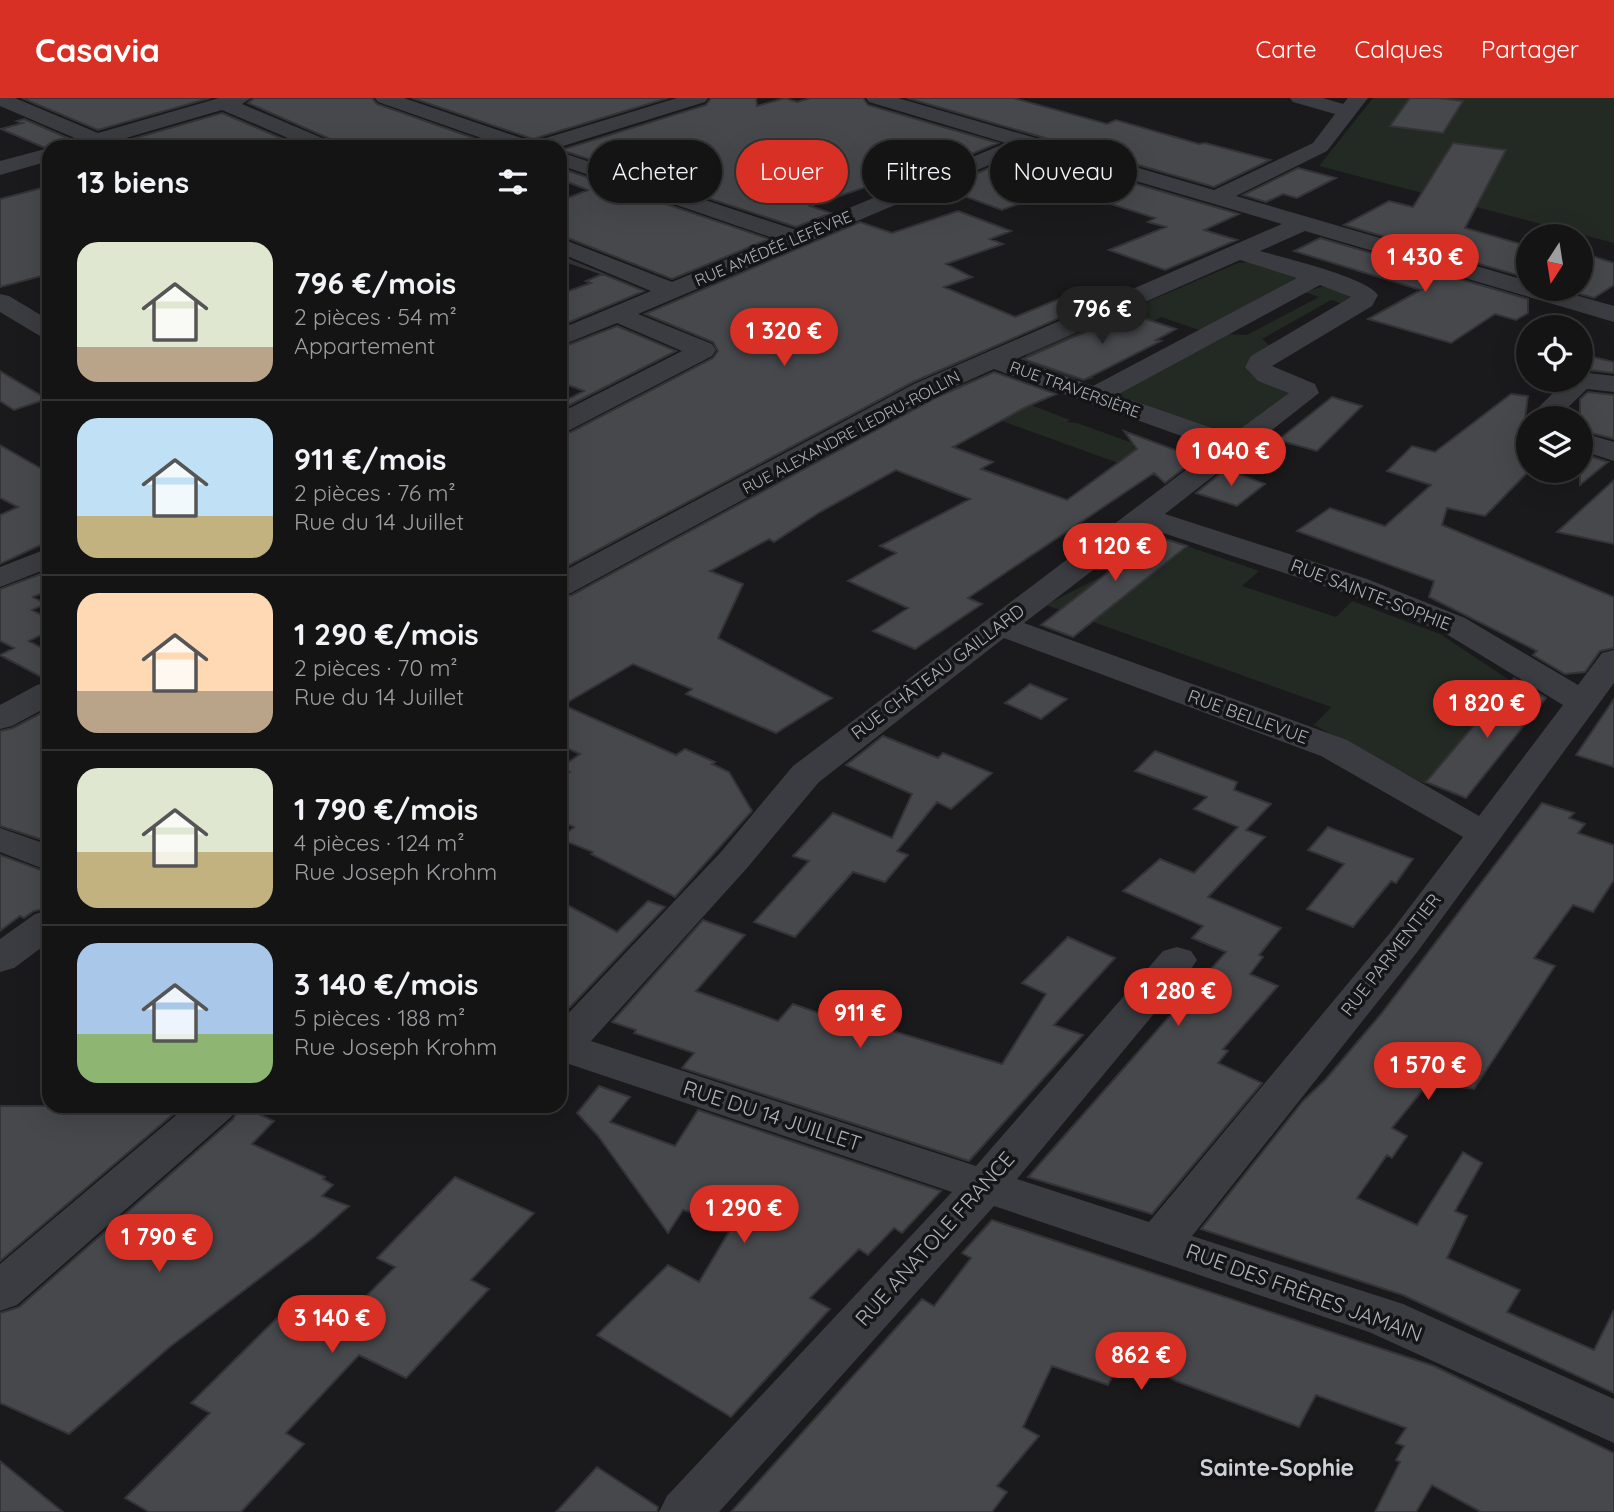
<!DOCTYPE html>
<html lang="fr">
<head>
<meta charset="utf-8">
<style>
  :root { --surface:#141415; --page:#212122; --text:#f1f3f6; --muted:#9d9ea0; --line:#333334; --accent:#d93025 }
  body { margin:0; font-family:Quicksand,sans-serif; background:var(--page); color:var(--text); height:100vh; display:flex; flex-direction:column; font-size:26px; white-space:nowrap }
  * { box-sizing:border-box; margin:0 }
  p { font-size:23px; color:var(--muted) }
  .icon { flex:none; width:38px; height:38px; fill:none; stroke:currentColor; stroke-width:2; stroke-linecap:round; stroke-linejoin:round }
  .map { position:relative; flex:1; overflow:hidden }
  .drawer { position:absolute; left:42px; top:42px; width:525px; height:973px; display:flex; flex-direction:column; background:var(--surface); border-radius:21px; box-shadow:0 7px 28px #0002,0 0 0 2px var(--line) }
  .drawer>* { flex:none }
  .hud { position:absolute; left:588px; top:42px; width:665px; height:63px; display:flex; gap:14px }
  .needle { width:46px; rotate:192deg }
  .controls { position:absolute; left:1516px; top:126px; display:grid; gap:14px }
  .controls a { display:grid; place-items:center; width:77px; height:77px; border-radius:50%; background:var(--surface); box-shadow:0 7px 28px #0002,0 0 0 2px var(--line); font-size:35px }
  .price { position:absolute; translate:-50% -60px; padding:0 16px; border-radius:24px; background:var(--accent); color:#fff; font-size:23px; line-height:46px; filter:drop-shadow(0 2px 4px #0008) }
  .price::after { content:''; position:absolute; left:50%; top:42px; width:21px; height:16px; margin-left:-10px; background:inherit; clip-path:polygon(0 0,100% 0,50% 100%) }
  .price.current { background:#222; color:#fff }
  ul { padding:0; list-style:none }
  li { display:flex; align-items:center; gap:21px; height:175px; padding:0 35px }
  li+li { border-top:2px solid var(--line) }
  li span { display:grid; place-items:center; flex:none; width:196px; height:140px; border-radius:21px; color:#555 }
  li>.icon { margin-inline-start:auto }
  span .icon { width:84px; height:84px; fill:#fffc; stroke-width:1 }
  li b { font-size:30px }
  h2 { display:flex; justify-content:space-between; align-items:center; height:84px; padding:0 35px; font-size:30px }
  .chip { padding:0 24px; border-radius:32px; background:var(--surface); box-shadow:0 7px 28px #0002,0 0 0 2px var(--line); font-size:24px; line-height:63px }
  .chip.current { background:var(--accent); color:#fff }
  header { display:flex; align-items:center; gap:42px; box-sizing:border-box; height:98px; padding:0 35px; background:var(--accent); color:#fff }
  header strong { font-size:33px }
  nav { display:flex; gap:38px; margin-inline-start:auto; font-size:24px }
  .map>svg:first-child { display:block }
</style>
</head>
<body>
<header>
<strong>Casavia</strong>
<nav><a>Carte</a><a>Calques</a><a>Partager</a></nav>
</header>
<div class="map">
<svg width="1614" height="1414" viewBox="0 0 1614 1414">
  <rect width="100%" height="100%" fill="#1a1a1c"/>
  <!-- green -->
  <path fill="#222a23" d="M1373 0H1614V145L1319 68Z
    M1251 164 1297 178 1298 182 1202 233 1161 219 1064 269 1095 280C1082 287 1034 272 1024 261L1028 255 1238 165Z
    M1327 187 1357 196 1347 207 1331 202 1262 241 1270 248 1250 264 1290 295 1236 336 1223 337 1117 297 1225 236 1247 237 1319 199 1305 194Z
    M1000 275 1006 276 981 288 1070 322 1067 324 1077 325 1135 346 1132 349 1139 351 1143 349 1191 367 1168 383 933 298 988 276Z
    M1187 448 1259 473 1242 488 1336 519 1352 503 1440 536 1511 583 1425 686 1314 627 1331 609 1046 507 1104 477 1137 488Z"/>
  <!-- building -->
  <path fill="#47484c" stroke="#343438" stroke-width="2" d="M22 0H210L98 32Z
    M254 0H372L377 6 499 49H341L335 43 248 5Z
    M412 0H668L533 41Z
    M711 0H756L757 8 785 0 797 4 811 0H863L868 7 998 45 914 80 904 76 810 108 831 115 796 129 561 52 706 7Z
    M907 0H1013L1107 26 1116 22 1199 46 1205 45 1270 62 1214 89Z
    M1410 0H1438L1463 3 1443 35 1390 28Z
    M222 15 302 49H104Z
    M24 21 70 41 58 49H43L1 31 23 25 17 23Z
    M1453 45 1506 52 1465 130 1528 148V180L1344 127 1389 103 1413 109Z
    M1027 54 1239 116 1204 132 1237 142 1165 172 1109 152 1166 129 1148 124 1155 120 1061 90 1002 112 942 90Z
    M560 70 769 141 672 181 560 137V103L588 92 560 81Z
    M1298 70 1336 80 1297 100 1283 96 1266 104 1243 97Z
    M49 88V176L0 189V101Z
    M958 113 1011 133 990 141 1003 146 946 166 972 179 944 189 1015 219 1071 196 1096 204 913 284 560 472V336L571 334 713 260 718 253 713 244 645 216 860 124 892 135Z
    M1320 140 1528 201V215L1516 222 1495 216 1451 245 1368 221 1421 192 1294 153Z
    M1592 158 1614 165V187L1594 200 1580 196V165Z
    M569 162 644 193 560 228V196L591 185 586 183 603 176 565 163Z
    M1128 215 1176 231 1156 242 1161 243 1084 282 1023 261Z
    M617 228 676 253 560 312V305L584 293 560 284V250Z
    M1580 256 1614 264V275L1580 271Z
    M0 273 47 301 14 312 0 303Z
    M994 274 1056 296 1026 309 953 349 993 364 981 371 1067 402 1137 351 1124 333 1197 360 1165 385 1154 375 968 500 982 506 915 551 873 533 908 510 848 483 896 455 880 448 970 401 896 372 820 414 774 444 769 441 710 473 743 486 718 540 832 600 776 635 686 596 692 591 633 566 563 607 676 657 685 651 715 664 712 666 729 674 752 713 675 799 591 756 593 754 560 741 574 729 560 723V681L570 674 560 670 580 656 560 647V499L572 497 935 300Z
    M1588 294 1614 297V341L1580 332V301Z
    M1511 296 1528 298 1525 320 1528 323V374L1485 418 1447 410 1442 427 1614 499V550L1600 553 1585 574 1565 576 1533 557 1537 553 1429 499 1434 483 1297 433 1330 410 1385 428 1431 387 1387 373 1412 348 1435 354Z
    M1332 299 1362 308 1317 353 1278 342Z
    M0 347 49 375V443L0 466V417L18 409 0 400Z
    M1580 355 1608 364 1580 387Z
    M1226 371 1265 386 1237 408 1196 395Z
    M1614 382V446L1557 434Z
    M1146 435 1187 448 1073 539 1041 527 1120 465 1110 462Z
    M49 473V492L33 499 45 506 32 512 49 521V533L29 543 49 554V582H47L0 557 14 550 0 543V491Z
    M1514 580 1546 600 1466 700 1426 684Z
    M1030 586 1067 601 1041 621 1005 605Z
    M1614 601V669L1576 657Z
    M49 611V744L0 728V633L13 630Z
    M883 638 938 660 943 655 992 675 951 711 937 704 897 753 908 757 885 784 853 774 795 839 754 824 809 763 793 758 833 715 892 740 912 696 846 667Z
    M1155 653 1237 684 1234 692 1271 706 1246 732 1265 739 1208 799 1281 830 1259 857 1263 859 1250 876 1278 888 1223 951 1228 953 1218 965 1262 985 1152 1116 1028 1079 1226 854 1192 840 1203 828 1123 793 1160 761 1194 775 1238 729 1194 711 1207 699 1135 673Z
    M1542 705 1574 715 1569 720 1585 726 1578 735 1614 747V782L1593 814 1573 807 1534 860 1555 868 1474 991 1460 989 1434 978 1392 1030 1407 1038 1392 1060 1387 1057 1357 1100 1417 1127 1463 1054 1482 1065 1455 1113 1467 1118 1447 1160 1520 1192 1507 1214 1594 1252 1614 1212V1295L1403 1197 1201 1131 1303 1003 1326 981 1381 916Z
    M1328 729 1413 761 1396 785 1391 783 1353 829 1307 811 1344 766 1308 752Z
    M0 757 49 775V810L34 813 24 820 20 818 0 833Z
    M560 803 617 834 648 803 665 809 570 909 560 906Z
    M703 822 745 837 696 893 778 923 793 906 859 929 863 924 1002 966 1046 896 1022 885 1068 839 1115 860 1054 927 1083 937 969 1063 682 970 694 955 634 935 636 932 612 924Z
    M599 988 630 999 610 1024 675 1048 698 1012 941 1093 902 1135 894 1130 868 1157 859 1151 810 1200 830 1211 731 1319 597 1237 668 1167 699 1184 733 1127 683 1112 668 1135 598 1038 577 1015Z
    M0 1008H183L0 1163Z
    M240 1008 274 1023 252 1046 325 1079 323 1081 333 1087 322 1098 349 1108 314 1139 171 1248 69 1336 0 1305V1215L19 1209 233 1021Z
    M455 1079 534 1115 471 1182 489 1191 406 1280 359 1257 286 1335 304 1346 241 1414H149L125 1400 210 1315 191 1305 281 1216 326 1239 395 1169 377 1160Z
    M992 1122 1434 1268 1614 1355V1414H1481L1432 1387 1416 1414H1375L1400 1364 1396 1362 1404 1348 1396 1345 1406 1330 1316 1297 1299 1329 1176 1283 1124 1257 1108 1287 1052 1268 1023 1329 1039 1338 997 1388 1007 1394 992 1414H731L922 1201 934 1208 971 1160 962 1155Z
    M0 1363 63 1414H0Z
    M597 1369 658 1409 657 1414H556Z"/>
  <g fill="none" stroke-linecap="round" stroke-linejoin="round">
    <!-- minor -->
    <path fill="#3b3c41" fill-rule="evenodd" d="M0 0H15L98 35 219 0H251L242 6 334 45 338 49H309L222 12 95 49H61L65 45 77 41 0 8Z
      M375 0H404L533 44 677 0H708L705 4 560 49H507L378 4Z
      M866 0H898L1214 92 1313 45 1335 16 1293 4 1290 0H1323L1343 6 1348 0H1368L1327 53 1236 98 1528 183V191H1554L1614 208V224L1305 133 1260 153C1284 160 1366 179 1378 197L1372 208 1272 268 1315 286 1319 295 1165 416 1367 481 1465 520 1578 587 1602 555 1614 552V585L1418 853 1192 1138 1403 1206 1614 1301V1345L1369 1234 994 1108 719 1414H659L667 1398 952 1094 560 963V924L721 754 793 668 1215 350 994 271 934 298 571 495 560 497V475L914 286 1282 126 1027 51 638 216 712 246 716 252 712 258 570 332 560 334V315L682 253 617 225 560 248V231L651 193 560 155V140L672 184 776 141 560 67V54L796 132 1006 45 869 4ZM1240 162 1297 180 1093 288 1016 261ZM1320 187 1351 199 1251 258 1245 269 1258 283 1289 295 1232 337 1117 297ZM1148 430 1345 495 1443 534 1563 607 1479 718 1347 642 1024 525ZM1004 540 1321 658 1463 739 1390 835 1149 1124 1017 1081 1191 871 1197 862 1191 853 1177 849 1163 853 976 1068 591 943 747 770 819 684Z
      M49 50V63L0 77V63Z
      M0 196 9 198 49 222V241L40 238 0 214Z
      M1580 274 1614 278V294L1587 291 1557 320H1528L1566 282H1580Z
      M1580 334 1614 344V363L1580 352Z
      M49 450V470L0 489V469Z
      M49 584V608L12 628 0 631V607L37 587Z
      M0 730 49 747V773L0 754Z
      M49 812V844L14 870 0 874V841L35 816Z
      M187 1008H237L231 1019 17 1207 0 1213V1166Z"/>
  </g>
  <g text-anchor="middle" stroke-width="7" stroke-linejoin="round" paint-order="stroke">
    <!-- far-street labels -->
    <g font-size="16" fill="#adb2ba" stroke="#151517">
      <text transform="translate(773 150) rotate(-23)" y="6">RUE AMÉDÉE LEFÈVRE</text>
      <text transform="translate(1075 291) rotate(20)" y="6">RUE TRAVERSIÈRE</text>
      <text transform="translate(851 334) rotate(-28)" y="6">RUE ALEXANDRE LEDRU-ROLLIN</text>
    </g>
    <!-- street labels -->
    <g font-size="18" fill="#adb2ba" stroke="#151517">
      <text transform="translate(1371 497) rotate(21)" y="6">RUE SAINTE-SOPHIE</text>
      <text transform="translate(938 574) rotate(-37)" y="6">RUE CHÂTEAU GAILLARD</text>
      <text transform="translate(1248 619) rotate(20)" y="6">RUE BELLEVUE</text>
      <text transform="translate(1391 857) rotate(-52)" y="6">RUE PARMENTIER</text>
    </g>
    <!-- near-street labels -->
    <g font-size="21" fill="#adb2ba" stroke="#151517">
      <text transform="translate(772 1018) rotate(18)" y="7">RUE DU 14 JUILLET</text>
      <text transform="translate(935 1141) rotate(-48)" y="7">RUE ANATOLE FRANCE</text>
      <text transform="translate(1304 1195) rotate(20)" y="7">RUE DES FRÈRES JAMAIN</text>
    </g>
    <!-- near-neighbourhood labels -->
    <g font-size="23" font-weight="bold" fill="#ced1d7" stroke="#151517">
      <text x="1277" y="1378">Sainte-Sophie</text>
    </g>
  </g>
</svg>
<div class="controls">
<a><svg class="needle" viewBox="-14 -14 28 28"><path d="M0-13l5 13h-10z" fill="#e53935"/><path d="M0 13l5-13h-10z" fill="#9d9ea0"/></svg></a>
<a><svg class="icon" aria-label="locate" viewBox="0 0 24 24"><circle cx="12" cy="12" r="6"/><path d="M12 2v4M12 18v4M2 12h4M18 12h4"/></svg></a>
<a><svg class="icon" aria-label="layers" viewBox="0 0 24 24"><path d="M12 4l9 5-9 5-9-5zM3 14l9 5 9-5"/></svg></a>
</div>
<b class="price" style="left:1425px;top:196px">1 430 €</b>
<b class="price current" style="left:1102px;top:248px">796 €</b>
<b class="price" style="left:784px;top:270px">1 320 €</b>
<b class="price" style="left:1231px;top:390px">1 040 €</b>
<b class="price" style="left:1115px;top:485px">1 120 €</b>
<b class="price" style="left:1487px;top:642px">1 820 €</b>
<b class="price" style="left:1178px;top:930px">1 280 €</b>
<b class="price" style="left:860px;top:952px">911 €</b>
<b class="price" style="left:1428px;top:1004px">1 570 €</b>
<b class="price" style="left:744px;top:1147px">1 290 €</b>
<b class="price" style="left:159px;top:1176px">1 790 €</b>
<b class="price" style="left:332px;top:1257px">3 140 €</b>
<b class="price" style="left:1141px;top:1294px">862 €</b>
<div class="hud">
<a class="chip">Acheter</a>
<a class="chip current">Louer</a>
<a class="chip">Filtres</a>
<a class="chip">Nouveau</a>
</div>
<section class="drawer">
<h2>13 biens<svg class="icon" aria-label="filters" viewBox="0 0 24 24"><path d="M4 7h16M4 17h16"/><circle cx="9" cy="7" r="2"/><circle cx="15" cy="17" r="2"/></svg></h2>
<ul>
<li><span style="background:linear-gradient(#dfe7d0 75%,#b9a48a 0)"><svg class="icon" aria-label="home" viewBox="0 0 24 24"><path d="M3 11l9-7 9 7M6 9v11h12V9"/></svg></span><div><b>796 €/mois</b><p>2 pièces · 54 m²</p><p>Appartement</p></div></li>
<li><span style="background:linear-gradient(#bfe0f5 70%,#c2b280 0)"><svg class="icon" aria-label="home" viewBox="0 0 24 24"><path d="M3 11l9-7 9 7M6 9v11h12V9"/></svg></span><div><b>911 €/mois</b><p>2 pièces · 76 m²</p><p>Rue du 14 Juillet</p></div></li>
<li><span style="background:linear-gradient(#ffd9b3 70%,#b9a48a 0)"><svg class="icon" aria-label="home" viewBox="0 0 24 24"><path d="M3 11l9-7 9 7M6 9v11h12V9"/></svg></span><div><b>1 290 €/mois</b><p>2 pièces · 70 m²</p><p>Rue du 14 Juillet</p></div></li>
<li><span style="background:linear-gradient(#dfe7d0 60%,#c2b280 0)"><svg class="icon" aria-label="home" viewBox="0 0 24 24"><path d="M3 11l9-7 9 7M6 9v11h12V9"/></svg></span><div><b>1 790 €/mois</b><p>4 pièces · 124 m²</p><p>Rue Joseph Krohm</p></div></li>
<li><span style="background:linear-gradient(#a9c7e8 65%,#8fb573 0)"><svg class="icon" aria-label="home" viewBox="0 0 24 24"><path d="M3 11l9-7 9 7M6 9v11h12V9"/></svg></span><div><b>3 140 €/mois</b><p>5 pièces · 188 m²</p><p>Rue Joseph Krohm</p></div></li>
</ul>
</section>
</div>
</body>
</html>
